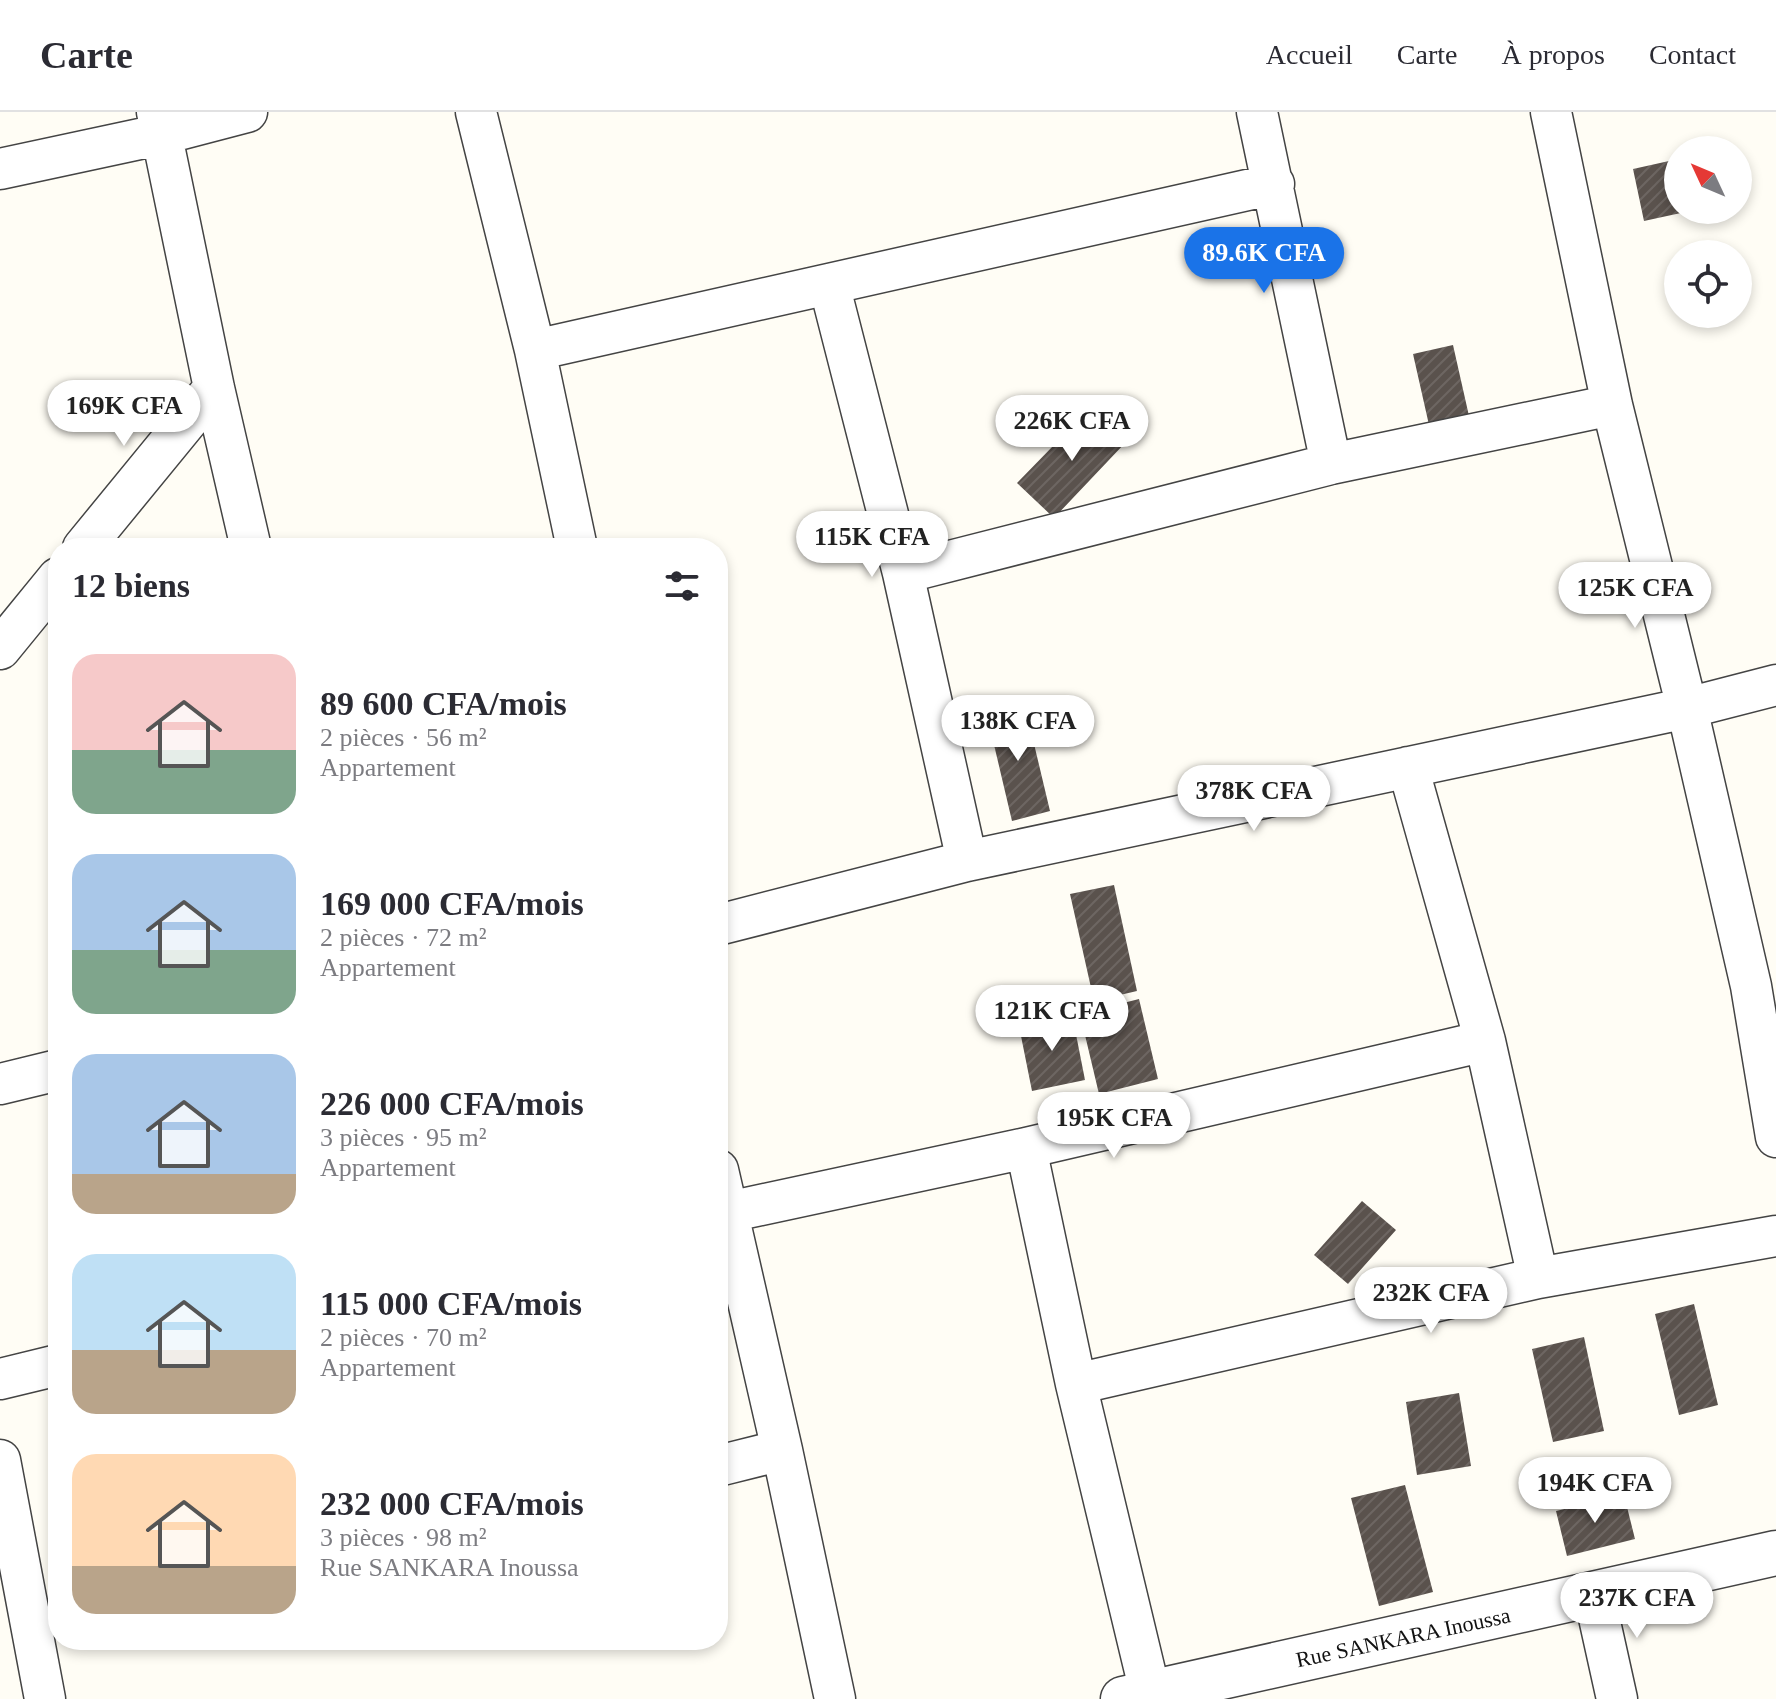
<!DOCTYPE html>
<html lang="fr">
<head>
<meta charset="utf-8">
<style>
  :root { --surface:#fff; --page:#f7f7f7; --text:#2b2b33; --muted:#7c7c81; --line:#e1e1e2; --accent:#1a73e8 }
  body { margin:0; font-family:"Times New Roman",serif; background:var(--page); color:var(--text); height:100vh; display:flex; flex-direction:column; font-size:30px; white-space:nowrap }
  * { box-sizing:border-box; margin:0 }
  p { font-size:26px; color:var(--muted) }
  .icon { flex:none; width:44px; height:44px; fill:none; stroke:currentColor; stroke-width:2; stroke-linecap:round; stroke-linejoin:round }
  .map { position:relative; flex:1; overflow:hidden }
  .panel { position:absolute; left:48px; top:426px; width:680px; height:1112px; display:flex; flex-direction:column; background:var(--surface); border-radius:32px; box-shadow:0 4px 12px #0003 }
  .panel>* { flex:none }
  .needle { width:52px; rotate:314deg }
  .controls { position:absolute; left:1664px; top:24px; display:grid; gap:16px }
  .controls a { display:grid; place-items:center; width:88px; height:88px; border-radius:50%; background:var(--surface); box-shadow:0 4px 12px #0003; font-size:40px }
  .price { position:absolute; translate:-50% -68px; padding:0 18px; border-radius:28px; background:#fff; color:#222; font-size:26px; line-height:52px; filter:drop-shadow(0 2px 4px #0008) }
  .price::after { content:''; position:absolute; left:50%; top:48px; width:24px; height:18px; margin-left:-12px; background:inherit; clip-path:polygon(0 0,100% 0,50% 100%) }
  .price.selected { background:var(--accent); color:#fff }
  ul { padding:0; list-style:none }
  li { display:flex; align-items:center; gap:24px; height:200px; padding:0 24px }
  li span { display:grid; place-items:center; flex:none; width:224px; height:160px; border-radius:24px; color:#555 }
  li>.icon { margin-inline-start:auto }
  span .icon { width:96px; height:96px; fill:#fffc; stroke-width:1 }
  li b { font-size:34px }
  h2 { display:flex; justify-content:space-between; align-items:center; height:96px; padding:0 24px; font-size:34px }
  header { display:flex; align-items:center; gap:48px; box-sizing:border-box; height:112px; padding:0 40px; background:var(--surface); border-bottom:2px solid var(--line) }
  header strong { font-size:38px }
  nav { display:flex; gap:44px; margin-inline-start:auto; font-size:28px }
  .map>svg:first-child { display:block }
</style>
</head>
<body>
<header>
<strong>Carte</strong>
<nav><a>Accueil</a><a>Carte</a><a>À propos</a><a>Contact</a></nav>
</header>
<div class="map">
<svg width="1776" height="1587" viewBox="0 0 1776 1587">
  <defs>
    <pattern id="building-hatch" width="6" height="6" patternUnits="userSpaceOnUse" patternTransform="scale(2)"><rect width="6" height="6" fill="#5a524d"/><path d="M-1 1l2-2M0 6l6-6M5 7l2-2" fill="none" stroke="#6d6662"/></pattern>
  </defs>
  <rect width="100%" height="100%" fill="#fffdf5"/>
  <!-- building -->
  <path fill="url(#building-hatch)" d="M1678 47V98L1690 99 1644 109 1633 57Z
    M1453 233 1469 304 1429 313 1413 242Z
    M1090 296 1126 330 1054 406 1017 371Z
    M1025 594 1050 699 1012 709 987 603Z
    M1114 773 1137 879 1094 889 1070 782Z
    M1139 887 1158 967 1099 982 1080 902Z
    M1072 902 1085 968 1032 979 1019 914Z
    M1362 1089 1396 1118 1348 1172 1314 1143Z
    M1694 1192 1718 1293 1679 1303 1655 1202Z
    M1584 1225 1604 1319 1553 1330 1532 1237Z
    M1459 1281 1471 1354 1417 1363 1406 1290Z
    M1405 1373 1433 1480 1379 1494 1351 1386Z
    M1624 1383 1635 1427 1567 1444 1556 1399Z"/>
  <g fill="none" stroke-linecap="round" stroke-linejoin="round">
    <!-- minor casing -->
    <g stroke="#444" stroke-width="43">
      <path id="minor" d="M157 0 214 276 251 436
        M476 0 535 238 577 436
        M1257 0 1331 352
        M1551 0 1612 293 1687 596 1751 874 1776 1025
        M0 57 163 22 247 0
        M829 172 903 461 967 749
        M535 238 1274 72
        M83 436 214 276
        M903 461 1331 352 1612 293
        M0 537 58 466
        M1408 655 1485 929 1538 1166
        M718 813 967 749 1687 596 1776 573
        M0 972 58 958
        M1026 1036 1076 1272 1150 1580
        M718 1058 782 1338 835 1587
        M728 1100 1026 1036 1485 929
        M0 1267 58 1253
        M1076 1272 1538 1166 1776 1124
        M0 1348 45 1587
        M718 1354 782 1338
        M1594 1483 1617 1587"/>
    </g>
    <!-- tertiary casing -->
    <g stroke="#444" stroke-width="47">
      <path id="tertiary" d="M1123 1587 1776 1441"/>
    </g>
    <!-- minor -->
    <use href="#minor" stroke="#fff" stroke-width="40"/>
    <!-- tertiary -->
    <use href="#tertiary" stroke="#fff" stroke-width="44"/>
  </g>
  <g text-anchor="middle" stroke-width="8" stroke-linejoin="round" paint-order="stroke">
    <!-- street labels -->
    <g font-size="22" fill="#111" stroke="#fff">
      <text transform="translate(1403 1525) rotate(-12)" y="8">Rue SANKARA Inoussa</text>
    </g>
  </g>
</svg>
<div class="controls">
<a><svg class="needle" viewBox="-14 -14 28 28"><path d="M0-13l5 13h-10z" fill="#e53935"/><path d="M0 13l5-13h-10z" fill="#7c7c81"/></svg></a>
<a><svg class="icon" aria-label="locate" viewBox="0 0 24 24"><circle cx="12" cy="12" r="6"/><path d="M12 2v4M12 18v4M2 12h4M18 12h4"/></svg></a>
</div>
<b class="price selected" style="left:1264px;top:183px">89.6K CFA</b>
<b class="price" style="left:124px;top:336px">169K CFA</b>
<b class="price" style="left:1072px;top:351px">226K CFA</b>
<b class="price" style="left:872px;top:467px">115K CFA</b>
<b class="price" style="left:1635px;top:518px">125K CFA</b>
<b class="price" style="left:1018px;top:651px">138K CFA</b>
<b class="price" style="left:1254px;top:721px">378K CFA</b>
<b class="price" style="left:1052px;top:941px">121K CFA</b>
<b class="price" style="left:1114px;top:1048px">195K CFA</b>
<b class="price" style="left:1431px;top:1223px">232K CFA</b>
<b class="price" style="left:1595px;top:1413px">194K CFA</b>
<b class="price" style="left:1637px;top:1528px">237K CFA</b>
<section class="panel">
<h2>12 biens<svg class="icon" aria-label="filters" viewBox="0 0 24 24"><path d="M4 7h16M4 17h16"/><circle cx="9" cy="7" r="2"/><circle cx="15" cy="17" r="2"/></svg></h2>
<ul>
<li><span style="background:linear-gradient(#f6c9c9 60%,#7fa58c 0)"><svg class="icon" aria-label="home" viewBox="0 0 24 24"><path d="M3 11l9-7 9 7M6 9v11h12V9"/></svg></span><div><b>89 600 CFA/mois</b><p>2 pièces · 56 m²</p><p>Appartement</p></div></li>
<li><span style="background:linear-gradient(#a9c7e8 60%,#7fa58c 0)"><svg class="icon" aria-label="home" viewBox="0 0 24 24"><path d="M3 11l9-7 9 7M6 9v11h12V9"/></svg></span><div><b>169 000 CFA/mois</b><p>2 pièces · 72 m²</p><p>Appartement</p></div></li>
<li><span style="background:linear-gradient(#a9c7e8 75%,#b9a48a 0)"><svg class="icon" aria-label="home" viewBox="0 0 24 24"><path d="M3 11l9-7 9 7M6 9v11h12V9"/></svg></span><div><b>226 000 CFA/mois</b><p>3 pièces · 95 m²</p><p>Appartement</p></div></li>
<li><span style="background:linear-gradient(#bfe0f5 60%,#b9a48a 0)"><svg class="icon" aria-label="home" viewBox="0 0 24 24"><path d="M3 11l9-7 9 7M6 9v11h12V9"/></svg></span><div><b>115 000 CFA/mois</b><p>2 pièces · 70 m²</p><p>Appartement</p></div></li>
<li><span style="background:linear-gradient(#ffd9b3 70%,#b9a48a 0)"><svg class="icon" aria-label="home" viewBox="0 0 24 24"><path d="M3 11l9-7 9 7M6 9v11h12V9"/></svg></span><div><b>232 000 CFA/mois</b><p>3 pièces · 98 m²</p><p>Rue SANKARA Inoussa</p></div></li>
</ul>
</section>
</div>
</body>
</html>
